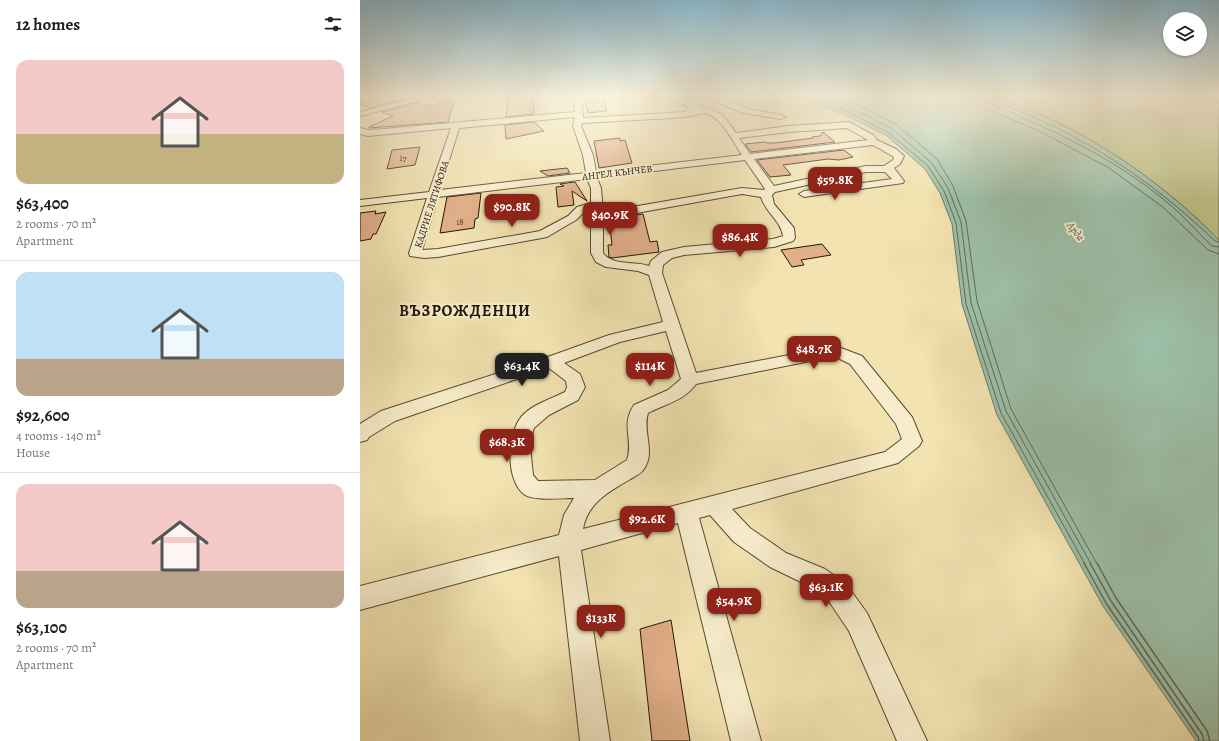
<!DOCTYPE html>
<html lang="en">
<head>
<meta charset="utf-8">
<style>
  :root { --surface:#fff; --page:#f2f2f2; --text:#202124; --muted:#757577; --line:#e0e0e0; --accent:#8f2418 }
  body { margin:0; font-family:Alegreya,serif; background:var(--page); color:var(--text); height:100vh; display:flex; flex-direction:column; font-size:15px; white-space:nowrap }
  * { box-sizing:border-box; margin:0 }
  p { font-size:13px; color:var(--muted) }
  .icon { flex:none; width:22px; height:22px; fill:none; stroke:currentColor; stroke-width:2; stroke-linecap:round; stroke-linejoin:round }
  .map { position:relative; flex:1; overflow:hidden }
  .drawer { display:flex; flex-direction:column; background:var(--surface); width:360px }
  .drawer>* { flex:none }
  .controls { position:absolute; left:803px; top:12px; display:grid; gap:8px }
  .controls a { display:grid; place-items:center; width:44px; height:44px; border-radius:50%; background:var(--surface); box-shadow:0 1px 3px #0004; font-size:20px }
  .price { position:absolute; translate:-50% -34px; padding:0 9px; border-radius:8px; background:var(--accent); color:#fff; font-size:13px; line-height:26px; filter:drop-shadow(0 1px 2px #0008) }
  .price::after { content:''; position:absolute; left:50%; top:24px; width:12px; height:9px; margin-left:-6px; background:inherit; clip-path:polygon(0 0,100% 0,50% 100%) }
  .price.active { background:#222; color:#fff }
  ul { padding:0; list-style:none }
  li { display:grid; align-content:center; gap:8px; height:212px; padding:0 16px }
  li+li { border-top:1px solid var(--line) }
  li span { display:grid; place-items:center; height:124px; border-radius:12px; color:#555 }
  li>.icon { margin-inline-start:auto }
  span .icon { width:72px; height:72px; fill:#fffc; stroke-width:1 }
  li b { font-size:17px }
  h2 { display:flex; justify-content:space-between; align-items:center; height:48px; padding:0 16px; font-size:17px }
  main { display:flex; flex:1; min-height:0 }
  .map>svg:first-child { display:block }
</style>
</head>
<body>
<main>
<section class="drawer">
<h2>12 homes<svg class="icon" aria-label="filters" viewBox="0 0 24 24"><path d="M4 7h16M4 17h16"/><circle cx="9" cy="7" r="2"/><circle cx="15" cy="17" r="2"/></svg></h2>
<ul>
<li><span style="background:linear-gradient(#f6c9c9 60%,#c2b280 0)"><svg class="icon" aria-label="home" viewBox="0 0 24 24"><path d="M3 11l9-7 9 7M6 9v11h12V9"/></svg></span><div><b>$63,400</b><p>2 rooms · 70 m²</p><p>Apartment</p></div></li>
<li><span style="background:linear-gradient(#bfe0f5 70%,#b9a48a 0)"><svg class="icon" aria-label="home" viewBox="0 0 24 24"><path d="M3 11l9-7 9 7M6 9v11h12V9"/></svg></span><div><b>$92,600</b><p>4 rooms · 140 m²</p><p>House</p></div></li>
<li><span style="background:linear-gradient(#f6c9c9 70%,#b9a48a 0)"><svg class="icon" aria-label="home" viewBox="0 0 24 24"><path d="M3 11l9-7 9 7M6 9v11h12V9"/></svg></span><div><b>$63,100</b><p>2 rooms · 70 m²</p><p>Apartment</p></div></li>
</ul>
</section>
<div class="map">
<svg width="859" height="741" viewBox="0 0 859 741">
  <rect width="100%" height="100%" fill="#f2e3b1"/>
  <filter id="stains"><feTurbulence type="fractalNoise" baseFrequency=".005" numOctaves="4"/><feColorMatrix values="0 0 0 0 .2 0 0 0 0 .09 0 0 0 0 .02 0 0 0 .5 -.17"/></filter>
  <radialGradient id="worn" r=".72"><stop offset=".6" stop-color="#630" stop-opacity="0"/><stop offset="1" stop-color="#630" stop-opacity=".3"/></radialGradient>
  <!-- green -->
  <path fill="#bfc388" stroke="#706c48" d="M634 96H859V240C796 176 720 125 634 96Z"/>
  <!-- water -->
  <path fill="#9cbfa7" stroke="#6b7b67" d="M437 96H634C719 125 796 176 859 240V741H836L743 606 637 415 602 304 592 224 580 193 565 169 527 136 485 115Z"/>
  <g fill="none" stroke-linecap="round" stroke-linejoin="round">
    <!-- shore-far1 -->
    <path stroke="#5e6a58" stroke-width="1" d="M448 96 486 111 529 133 568 166 584 191 596 223 606 304 641 413 725 564
      M462 96 488 106 532 129 572 163 588 188 601 222 611 303 646 411 731 564
      M479 96 536 124 577 159 593 186 606 221 617 301 651 409 737 564
      M624 96 626 105 631 111 677 130 749 168 804 208 848 250 859 254
      M630 96 631 102 635 106C696 131 757 160 808 203 824 216 837 232 852 246L859 247
      M635 96 637 102C723 135 788 177 855 241L859 242"/>
    <!-- shore -->
    <path stroke="#5e6a58" stroke-width="1.5" d="M724 563 746 603 838 737 839 741
      M730 563 751 601 842 734 844 741
      M737 563 756 598 847 731 850 741"/>
  </g>
  <!-- building -->
  <path fill="#e1af88" stroke="#211608" d="M27 96H36L44 99 10 108 0 104V102Z
    M148 96H173L174 114 146 117Z
    M234 96H243L247 111 228 113 225 101 234 100Z
    M94 100 88 122 9 128V127L33 116 22 112 57 103 69 106Z
    M174 122 184 131 146 139 145 125Z
    M463 132 475 142 391 152 385 144 405 142 407 143H415L453 138 452 137 460 136Z
    M260 138V141L265 140 272 163 239 168 234 141Z
    M60 147 55 165 27 169 32 150Z
    M484 150 493 157 479 160 468 159 423 165 431 175 410 177 397 160Z
    M207 168 210 173 188 176 180 171Z
    M215 182 227 201 212 191 214 205 198 207 196 187 204 186 200 184Z
    M121 193 118 218 115 219 114 228 80 233 87 197Z
    M16 211 15 214 26 212 16 234H13L11 239 0 241V213Z
    M283 214 290 242 297 241 299 252 252 258 249 257 248 245H252L249 219Z
    M462 244 471 255 441 260 444 265 432 267 421 250Z
    M311 620 330 741H292L280 629Z"/>
  <g fill="none" stroke-linecap="round" stroke-linejoin="round">
    <!-- street casing -->
    <g stroke="#554932" stroke-width="2">
      <path id="street" d="M62 96H77L0 116V112Z
        M195 96H233V99L222 100 223 118 326 112 325 111 329 107 305 96H317L331 102 328 96H336L341 105 340 107C362 111 363 115 376 133L428 126 489 122 513 135 517 140 536 149 544 156 540 164 534 168 544 181 543 183 444 197 439 194 444 191 532 179 525 172H506L415 192 412 195 414 204 434 228 435 238 433 241 414 247 324 255 312 258 303 265 302 273 336 373 465 348H481L502 356 552 417 562 441 559 446 538 463 372 509 390 528 426 553 465 569 486 584 507 613 567 741H537L489 631 468 600 447 585 410 567 374 542 350 515 339 518 401 741H371L318 523 221 550 250 741H220L199 556 0 610V586L199 535 204 515 214 498C203 498 175 501 165 495 145 481 147 433 162 416 173 404 191 399 205 392L207 387 206 381 189 368 35 421 9 437 7 440 0 442V424L21 411 185 358 249 335 303 322 289 275 278 271 246 267 236 262 231 253V210L225 211 216 220 187 237 78 257 64 258 50 256 49 253 67 198 0 206V200L69 192 91 128 8 136 0 134V128L8 130 24 129 215 112 214 101ZM344 113C362 116 372 141 382 155L236 172 233 155 221 126 222 123 313 118 331 116ZM215 117 213 126 223 155 226 173 80 190 99 128ZM487 128 508 140 390 154 379 138 428 132ZM513 145 534 157 533 160 524 166H506L414 186 394 159ZM385 160 405 189 404 190 382 188 243 212 241 188 237 178ZM227 179 231 188V203L217 207 208 216 180 231 78 249 62 250 78 197ZM382 194 401 197C405 212 421 221 423 236L413 239 324 247 302 252 291 261 289 266C276 261 252 266 243 253V219ZM306 331 321 379 308 390 274 405C260 426 274 439 267 460L235 480 178 481 173 475 171 456V439L174 428 189 415 218 400 225 387 220 374 204 363 260 342ZM465 358H478L490 364 536 424 542 439 525 452 223 529C227 504 248 492 269 480 273 477 281 474 284 469 296 452 282 432 288 413 305 404 324 401 336 384Z
        M341 96H355L389 109 421 115 425 117 421 119 384 113Z"/>
    </g>
    <!-- street -->
    <use href="#street" fill="#f7edcc" fill-rule="evenodd"/>
  </g>
  <!-- sky -->
  <linearGradient id="sky" x2="0" y2="1"><stop stop-color="#89b8ce"/><stop offset="0.48" stop-color="#f9f2dc"/><stop offset="1" stop-color="#f9f2dc" stop-opacity="0"/></linearGradient>
  <rect width="859" height="200" fill="url(#sky)"/>
  <g text-anchor="middle" stroke-width="4" stroke-linejoin="round" paint-order="stroke">
    <!-- far-number labels -->
    <g font-size="9" fill="#513c28">
      <text x="43" y="161">17</text>
      <text x="100" y="225">18</text>
    </g>
    <!-- far-street labels -->
    <g font-size="10" fill="#211608" stroke="#f7edcc">
      <text transform="translate(257 172) rotate(-7)" y="4">АНГЕЛ КЪНЧЕВ</text>
      <text transform="translate(71 204) rotate(-72)" y="4">КАДРИЕ ЛЯТИФОВА</text>
    </g>
    <!-- far-water labels -->
    <g font-size="11" font-style="italic" fill="#4c5140" stroke="#f7edcc">
      <text transform="translate(716 231) rotate(53)" y="4">Арда</text>
    </g>
    <!-- district labels -->
    <g font-size="16" font-weight="bold" letter-spacing="1" fill="#211608" stroke="#f7edcc">
      <text x="105" y="316">ВЪЗРОЖДЕНЦИ</text>
    </g>
  </g>
  <rect width="100%" height="100%" filter="url(#stains)"/>
  <rect width="100%" height="100%" fill="url(#worn)"/>
</svg>
<div class="controls">
<a><svg class="icon" aria-label="layers" viewBox="0 0 24 24"><path d="M12 4l9 5-9 5-9-5zM3 14l9 5 9-5"/></svg></a>
</div>
<b class="price" style="left:475px;top:201px">$59.8K</b>
<b class="price" style="left:152px;top:228px">$90.8K</b>
<b class="price" style="left:250px;top:236px">$40.9K</b>
<b class="price" style="left:380px;top:258px">$86.4K</b>
<b class="price" style="left:454px;top:370px">$48.7K</b>
<b class="price active" style="left:162px;top:387px">$63.4K</b>
<b class="price" style="left:290px;top:387px">$114K</b>
<b class="price" style="left:147px;top:463px">$68.3K</b>
<b class="price" style="left:287px;top:540px">$92.6K</b>
<b class="price" style="left:466px;top:608px">$63.1K</b>
<b class="price" style="left:374px;top:622px">$54.9K</b>
<b class="price" style="left:241px;top:639px">$133K</b>
</div>
</main>
</body>
</html>
